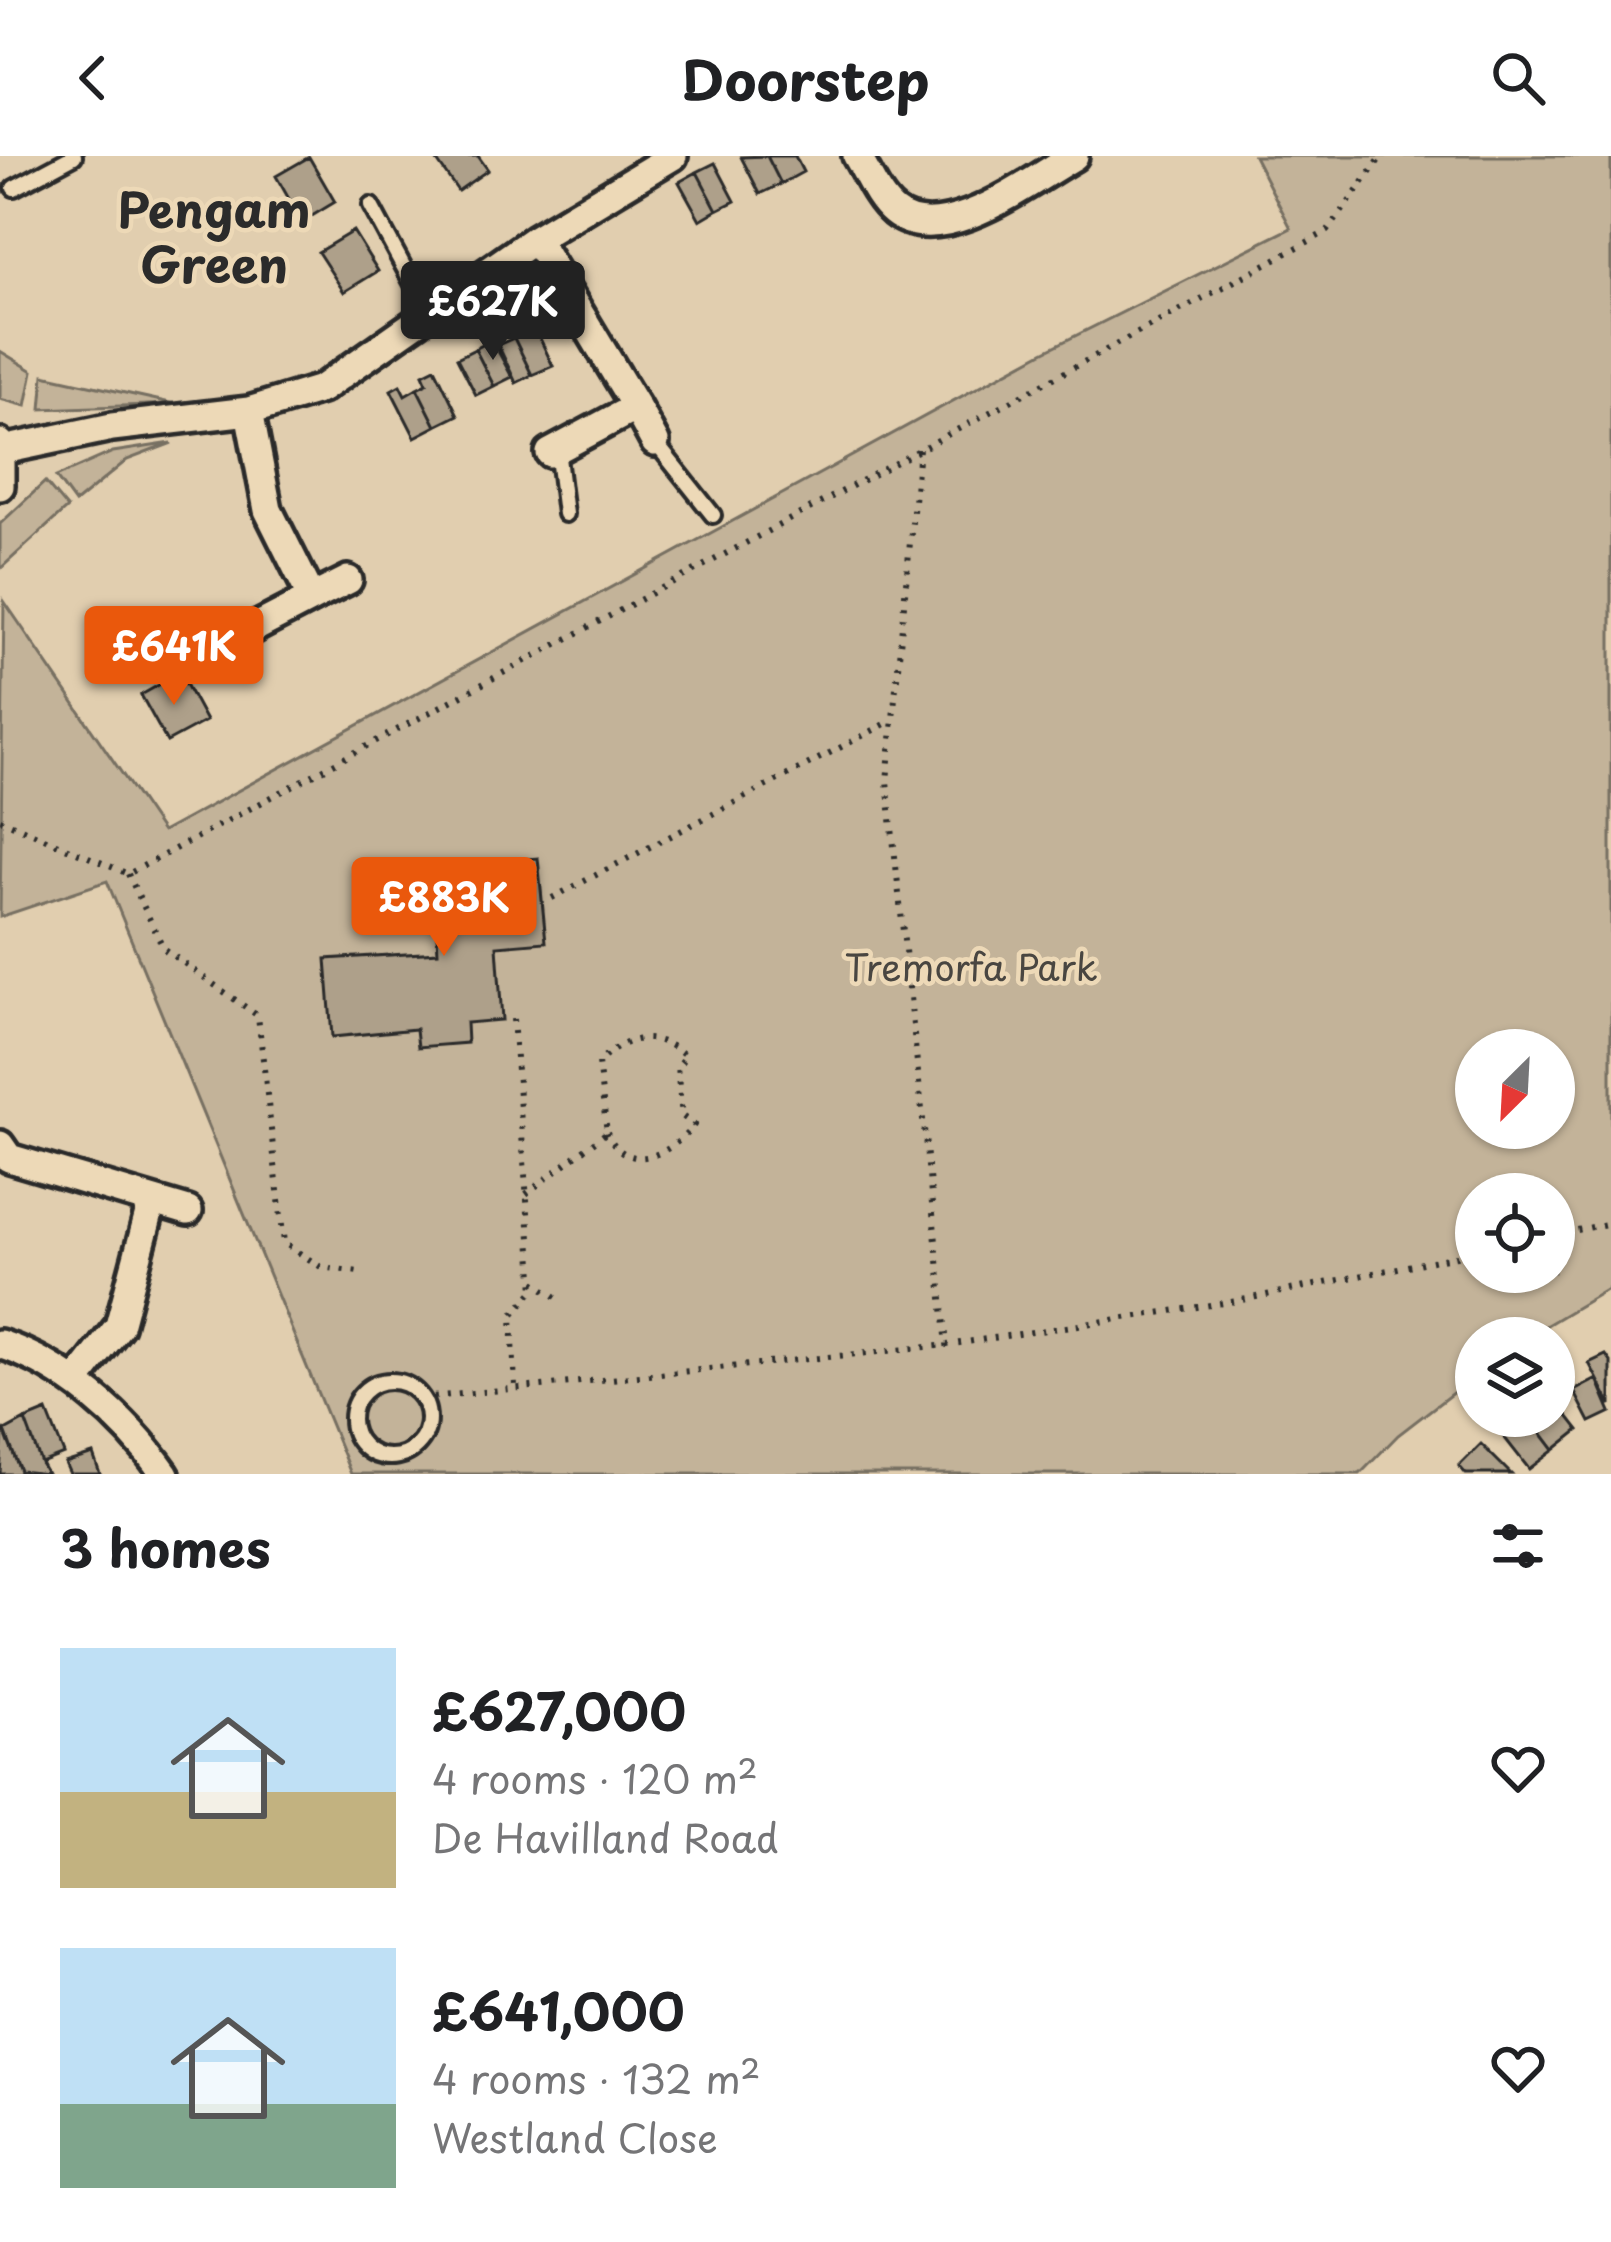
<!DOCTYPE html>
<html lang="en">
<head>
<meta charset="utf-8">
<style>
  :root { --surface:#fff; --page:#f6f6f6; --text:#202124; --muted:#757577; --accent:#ea580c }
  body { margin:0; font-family:"Playpen Sans",sans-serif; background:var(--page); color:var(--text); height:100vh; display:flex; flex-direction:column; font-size:45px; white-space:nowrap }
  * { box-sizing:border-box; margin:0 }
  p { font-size:39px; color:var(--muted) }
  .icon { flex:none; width:66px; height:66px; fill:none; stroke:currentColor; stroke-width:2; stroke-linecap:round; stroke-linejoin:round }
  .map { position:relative; height:1318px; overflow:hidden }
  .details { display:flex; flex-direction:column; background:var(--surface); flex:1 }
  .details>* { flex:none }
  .needle { width:78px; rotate:204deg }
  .tools { position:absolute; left:1455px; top:873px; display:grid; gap:24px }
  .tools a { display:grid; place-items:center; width:120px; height:120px; border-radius:50%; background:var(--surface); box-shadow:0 3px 9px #0004; font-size:60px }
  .price { position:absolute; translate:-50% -102px; padding:0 27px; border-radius:12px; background:var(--accent); color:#fff; font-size:39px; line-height:78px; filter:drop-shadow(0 3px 6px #0008) }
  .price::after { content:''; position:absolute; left:50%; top:72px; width:36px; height:27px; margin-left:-18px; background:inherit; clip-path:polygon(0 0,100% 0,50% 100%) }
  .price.active { background:#222; color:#fff }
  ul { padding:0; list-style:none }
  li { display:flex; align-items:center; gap:36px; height:300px; padding:0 60px }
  li span { display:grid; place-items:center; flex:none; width:336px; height:240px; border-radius:0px; color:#555 }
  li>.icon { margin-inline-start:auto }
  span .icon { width:144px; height:144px; fill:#fffc; stroke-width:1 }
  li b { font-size:51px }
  h2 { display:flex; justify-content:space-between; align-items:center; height:144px; padding:0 60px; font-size:51px }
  header { display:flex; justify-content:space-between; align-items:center; height:156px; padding:0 60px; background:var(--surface); font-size:54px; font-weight:700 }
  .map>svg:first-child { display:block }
</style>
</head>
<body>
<header><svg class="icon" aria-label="back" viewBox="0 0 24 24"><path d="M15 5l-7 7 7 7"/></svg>Doorstep<svg class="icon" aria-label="search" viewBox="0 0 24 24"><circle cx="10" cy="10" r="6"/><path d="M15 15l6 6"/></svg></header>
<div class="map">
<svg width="1611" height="1318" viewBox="0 0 1611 1318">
  <rect width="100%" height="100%" fill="#e1ceaf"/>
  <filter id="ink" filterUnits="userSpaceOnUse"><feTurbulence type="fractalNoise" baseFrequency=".00833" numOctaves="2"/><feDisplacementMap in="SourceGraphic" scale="24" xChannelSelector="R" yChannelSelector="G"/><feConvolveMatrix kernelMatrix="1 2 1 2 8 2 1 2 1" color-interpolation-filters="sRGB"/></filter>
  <g filter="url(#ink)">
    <!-- green -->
    <path fill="#c3b399" stroke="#776f62" stroke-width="3" fill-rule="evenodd" d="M1254 0H1611V1131L1525 1182H1476V1219L1398 1279 1360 1318H351L107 725 0 761 4 445 162 676 1041 197 1291 72ZM1476 894H1554V972H1476ZM1476 1038H1554V1116H1476Z
      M0 195 33 215 26 250 0 243Z
      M44 219 175 248 41 253Z
      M172 287 127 304 75 347 56 321 113 296Z
      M45 326 67 352 0 413V368Z"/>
    <!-- building -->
    <path fill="#aea08a" stroke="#2b2b2b" stroke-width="3" d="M445 0H478L488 14 458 35 437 5Z
      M767 0 781 28 760 38 741 1Z
      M767 0H795L803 16 781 28Z
      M309 1 335 46 302 66 276 20Z
      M715 7 735 45 717 54 697 16Z
      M697 16 717 54 700 64 679 26Z
      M353 75 378 115 344 136 318 96Z
      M535 172 553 210 532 219 514 182Z
      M514 182 532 219 516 227 498 189Z
      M492 184 512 221 494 230 475 193Z
      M475 193 494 230 476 239 457 202Z
      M435 212 458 259 436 270 417 232 427 227 423 218Z
      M400 229 405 239 417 232 436 270 415 281 391 234Z
      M180 517 206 565 167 586 141 539Z
      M538 702 546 786 497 790 502 864 466 867 467 887 418 891 416 873 332 881 326 803 438 796 433 710Z
      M1606 1199 1611 1206V1249L1589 1207Z
      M1597 1223 1611 1256 1590 1266 1574 1235Z
      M1554 1242 1579 1274 1554 1294 1529 1261 1554 1260Z
      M47 1255 64 1298 41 1307 25 1264Z
      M1529 1261 1554 1294 1529 1313 1504 1281Z
      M25 1264 41 1307 47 1318 20 1315 5 1275Z
      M3 1272 20 1315 19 1318H0Z
      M1481 1288 1511 1318H1466L1459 1310Z
      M93 1298 100 1318H70L65 1307Z"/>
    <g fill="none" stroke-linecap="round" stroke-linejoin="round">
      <!-- lane casing -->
      <g stroke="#2b2b2b" stroke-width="22">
        <path id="lane" d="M14 32 74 0
          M371 50 429 158
          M655 286 713 359
          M557 293 565 358
          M352 1263a38 38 0 1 1 76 0a38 38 0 1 1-76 0Z"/>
      </g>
      <!-- street casing -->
      <g stroke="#2b2b2b" stroke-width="36">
        <path id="street" d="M857 0C868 18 877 42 894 56 941 94 1030 25 1074 0
          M535 83 636 251 550 297
          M636 251 655 286
          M0 287V330
          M3 294 112 271 249 255 321 233 535 83 673 0
          M312 442 348 424
          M235 482 312 442 268 354 249 255
          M0 989 9 1002 188 1055
          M0 1188C67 1210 125 1262 165 1318
          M75 1226 119 1170 152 1046"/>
      </g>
      <!-- path -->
      <path stroke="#2b2b2b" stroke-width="6" stroke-dasharray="3 9" stroke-linecap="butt" d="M919 293 887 625 947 1189 1237 1145 1476 1096
        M0 663 128 718 1328 75 1382 0
        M128 718 164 793 258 860 284 1087 321 1111 359 1116
        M552 742 891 565
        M513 863 534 1134 512 1159 515 1231
        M526 1038 607 976 598 907C626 880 654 873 686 900L677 911 682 960 694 969C672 998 626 1021 607 976
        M1554 1079 1611 1067
        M534 1126 561 1144
        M422 1242 947 1189"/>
      <!-- lane -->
      <use href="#lane" stroke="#edd9b7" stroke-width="14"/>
      <!-- street -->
      <use href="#street" stroke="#edd9b7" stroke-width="27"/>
    </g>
  </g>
  <g text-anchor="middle" stroke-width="9" stroke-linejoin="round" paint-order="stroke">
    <!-- park labels -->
    <g font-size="36" fill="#494641" stroke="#edd9b7">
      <text x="971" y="825">Tremorfa Park</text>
    </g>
    <!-- district labels -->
    <g font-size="48" font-weight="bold" fill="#2b2b2b" stroke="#edd9b7">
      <text x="214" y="72">Pengam<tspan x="214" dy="55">Green</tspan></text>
    </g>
  </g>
</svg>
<div class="tools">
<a><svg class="needle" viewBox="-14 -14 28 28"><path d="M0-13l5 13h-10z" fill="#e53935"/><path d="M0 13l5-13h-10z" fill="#757577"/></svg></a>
<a><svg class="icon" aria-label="locate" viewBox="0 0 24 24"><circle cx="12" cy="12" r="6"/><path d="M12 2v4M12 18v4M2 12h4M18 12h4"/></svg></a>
<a><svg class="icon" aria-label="layers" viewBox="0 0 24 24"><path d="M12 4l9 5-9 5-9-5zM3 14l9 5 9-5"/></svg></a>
</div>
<b class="price active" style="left:493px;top:207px">£627K</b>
<b class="price" style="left:174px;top:552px">£641K</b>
<b class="price" style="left:444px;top:803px">£883K</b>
</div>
<section class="details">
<h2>3 homes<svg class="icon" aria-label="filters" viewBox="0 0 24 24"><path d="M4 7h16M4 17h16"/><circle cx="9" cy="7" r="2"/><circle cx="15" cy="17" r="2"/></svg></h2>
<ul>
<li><span style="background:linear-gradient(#bfe0f5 60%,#c2b280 0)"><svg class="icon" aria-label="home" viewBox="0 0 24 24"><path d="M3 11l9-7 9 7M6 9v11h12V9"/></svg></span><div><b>£627,000</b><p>4 rooms · 120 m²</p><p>De Havilland Road</p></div><svg class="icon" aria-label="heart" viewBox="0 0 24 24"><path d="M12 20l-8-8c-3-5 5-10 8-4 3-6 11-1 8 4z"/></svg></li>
<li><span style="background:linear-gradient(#bfe0f5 65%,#7fa58c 0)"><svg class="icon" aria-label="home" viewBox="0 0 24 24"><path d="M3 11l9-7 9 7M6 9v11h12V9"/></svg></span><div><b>£641,000</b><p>4 rooms · 132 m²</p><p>Westland Close</p></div><svg class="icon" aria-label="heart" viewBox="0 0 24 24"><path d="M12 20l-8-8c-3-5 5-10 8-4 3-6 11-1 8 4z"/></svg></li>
</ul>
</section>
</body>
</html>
